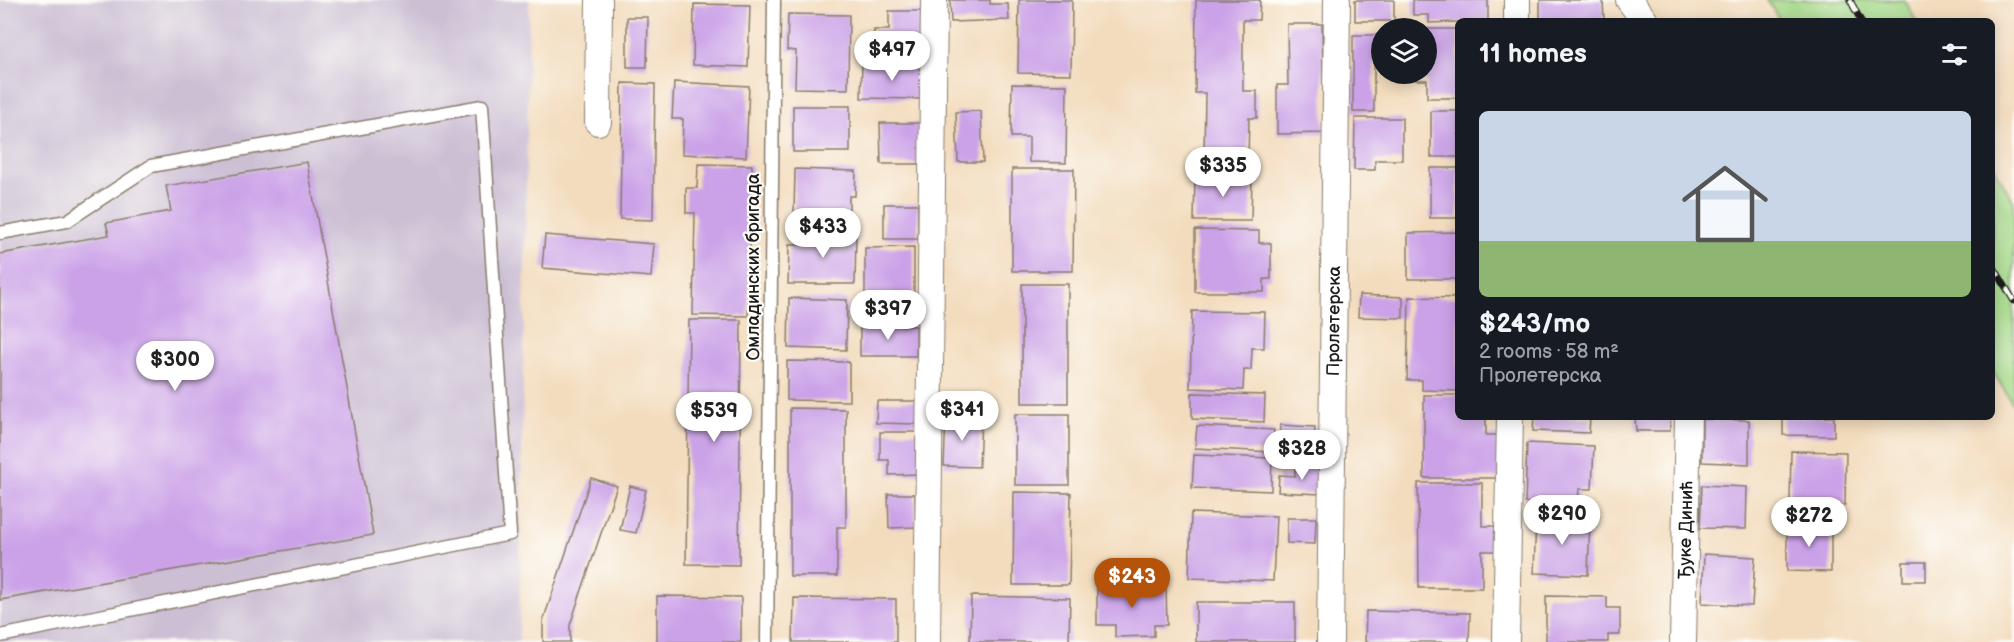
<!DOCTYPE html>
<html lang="en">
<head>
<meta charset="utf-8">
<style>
  :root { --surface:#171b24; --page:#242831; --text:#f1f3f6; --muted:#9ea1a6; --line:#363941; --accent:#b45309 }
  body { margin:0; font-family:"Balsamiq Sans",sans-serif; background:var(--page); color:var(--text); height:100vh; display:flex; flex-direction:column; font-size:22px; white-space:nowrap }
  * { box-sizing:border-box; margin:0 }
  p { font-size:20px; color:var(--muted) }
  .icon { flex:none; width:33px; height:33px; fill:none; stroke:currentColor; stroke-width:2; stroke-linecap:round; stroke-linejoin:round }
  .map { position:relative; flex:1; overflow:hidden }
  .drawer { position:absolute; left:1455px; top:18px; width:540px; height:402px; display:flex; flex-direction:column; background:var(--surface); border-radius:9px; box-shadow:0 3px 15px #0003 }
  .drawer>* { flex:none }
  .tools { position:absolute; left:1371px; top:18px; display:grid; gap:12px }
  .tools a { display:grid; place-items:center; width:66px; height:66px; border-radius:50%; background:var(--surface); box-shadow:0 3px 15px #0003; font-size:30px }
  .price { position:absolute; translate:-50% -51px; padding:0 14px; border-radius:21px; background:#fff; color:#222; font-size:20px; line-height:39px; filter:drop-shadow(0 2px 3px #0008) }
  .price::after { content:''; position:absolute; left:50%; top:36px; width:18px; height:14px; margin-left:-9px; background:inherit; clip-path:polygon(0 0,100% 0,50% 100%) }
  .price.active { background:var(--accent); color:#fff }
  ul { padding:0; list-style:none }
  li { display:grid; align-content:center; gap:12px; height:318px; padding:0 24px }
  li+li { border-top:2px solid var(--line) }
  li span { display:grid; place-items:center; height:186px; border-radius:9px; color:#555 }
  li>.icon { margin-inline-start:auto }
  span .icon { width:108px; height:108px; fill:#fffc; stroke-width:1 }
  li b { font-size:26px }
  h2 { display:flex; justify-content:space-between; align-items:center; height:72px; padding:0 24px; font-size:26px }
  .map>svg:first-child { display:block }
</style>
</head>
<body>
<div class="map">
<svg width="2014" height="642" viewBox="0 0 2014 642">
  <rect width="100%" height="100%" fill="#fdfcf7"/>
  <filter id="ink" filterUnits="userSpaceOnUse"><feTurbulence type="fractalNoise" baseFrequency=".0167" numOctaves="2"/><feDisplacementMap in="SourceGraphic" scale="12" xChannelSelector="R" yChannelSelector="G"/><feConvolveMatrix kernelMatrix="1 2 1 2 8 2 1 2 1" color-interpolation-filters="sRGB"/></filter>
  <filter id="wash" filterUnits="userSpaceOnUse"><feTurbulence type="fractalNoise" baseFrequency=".008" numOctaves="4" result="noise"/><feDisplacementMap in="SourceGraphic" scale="24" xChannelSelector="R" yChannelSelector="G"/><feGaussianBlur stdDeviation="1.35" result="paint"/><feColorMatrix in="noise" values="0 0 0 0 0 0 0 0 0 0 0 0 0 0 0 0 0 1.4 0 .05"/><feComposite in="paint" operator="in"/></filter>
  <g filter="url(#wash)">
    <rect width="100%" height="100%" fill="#f3dcbd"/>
    <!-- industrial -->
    <path fill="#ccbfd4" d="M0 0H529L519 642H0Z"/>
    <!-- green -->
    <path fill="#a5d989" stroke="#607a52" stroke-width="1.5" d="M1767 0H1905L1916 21H1780Z
      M1992 164 2014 202V406L1992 370Z"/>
    <g id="blocks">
      <!-- building -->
      <path fill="#cba2e8" d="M950 0H990V4H1008L1009 20 951 22Z
        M1019 0H1072L1071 74 1018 73Z
        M1196 0H1260L1259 20H1243V91H1257V118H1249L1248 158 1204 157 1205 93H1195Z
        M1355 0H1394V21H1355Z
        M1413 0H1488V21L1429 23V15H1413Z
        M1540 0H1603L1604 21H1540Z
        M694 4 750 5 748 67 693 65Z
        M889 11H923L922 53 873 52 874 30H889Z
        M788 14 849 15 848 89 795 88 796 51 787 50Z
        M627 17H648L647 67H627Z
        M1287 24H1322L1324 133 1277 134V85H1288Z
        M1426 29H1458V98H1427V80H1410V74H1426Z
        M1353 35H1382V62H1374V112H1353Z
        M862 64 923 66 922 99 861 98Z
        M674 82 749 86 746 157 682 154 683 119H672Z
        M622 83 655 84 653 220 620 219Z
        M1012 84 1067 85 1066 163 1029 162V137H1011Z
        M793 106H850V152H793Z
        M981 111 983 162H958L956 112Z
        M1431 111H1458V157H1431Z
        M1355 118H1402V160H1375V170H1354Z
        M880 123H921V164H881Z
        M307 162 373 535 0 600V254L109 235 106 223 171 211 166 186Z
        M698 164 752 165 748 316 693 315 695 213H686V188H697Z
        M1430 168H1458V218H1430Z
        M795 169 856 171 855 196H849V215L794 213Z
        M1012 169H1074L1073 271H1012Z
        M1195 176H1252L1251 221H1194Z
        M884 204H918V239H884Z
        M1195 230 1259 231V243H1271V279H1264V292H1195Z
        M1458 232V279H1408V233Z
        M802 233H856L855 284H788L789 245H802Z
        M545 235 654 244 651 277 542 268Z
        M914 247V315H865V248Z
        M1022 284H1068V403H1022Z
        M1359 295 1403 297V318L1358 317Z
        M1409 297 1458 298V391L1422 390V380H1407Z
        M789 298 847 300 846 350 788 348Z
        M1192 311 1265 312 1264 348H1252L1251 370H1244L1243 390 1190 388Z
        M689 320H741L739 565 686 564Z
        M860 326H916V356H860Z
        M787 361 849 362V401L787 400Z
        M1192 393 1265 395 1264 422 1192 419Z
        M1424 395H1458V417H1486V435H1500V478H1424Z
        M877 401H918V424L876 423Z
        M790 408 846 409V527H837V576H790Z
        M1015 414H1069V485H1015Z
        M946 417 981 419 979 467 944 466Z
        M1534 417H1590L1589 433 1533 431Z
        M1635 417H1670V431H1636Z
        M1783 417H1834V436L1783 435Z
        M1702 419 1749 420V464L1702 462Z
        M1280 425 1315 427 1314 444 1279 443Z
        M1197 426 1274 430 1272 452 1195 448Z
        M880 432H920V474L889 475V460H880Z
        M1527 443 1594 446 1592 489H1579L1578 505 1525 503Z
        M1791 451 1846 452 1845 505 1790 504Z
        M1194 455 1272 458 1271 491 1192 488Z
        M1295 465 1321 466 1320 494 1278 492 1279 475 1295 476Z
        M591 478 617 486 570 625V642H543V621Z
        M1418 483H1482V526H1497L1498 551H1482V588H1419Z
        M1702 485 1747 487 1746 529 1700 528Z
        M630 486 646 490 636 533 620 530Z
        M1014 492 1071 493 1069 585H1013Z
        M888 494H915L916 527 889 528Z
        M1191 513 1276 516 1273 581 1189 578Z
        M1536 517 1590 518 1588 575 1534 573Z
        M1287 518H1316L1315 544 1287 543Z
        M1787 525H1831V572L1787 571Z
        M1704 554 1755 557 1752 606 1702 603Z
        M1903 562H1926V581H1903Z
        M1097 585H1166L1167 625H1154V636L1115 637V625H1097Z
        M657 596 741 597V642H657Z
        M971 596 1070 598 1069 642H970Z
        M1546 596 1607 597V608H1620V635H1608V642H1546Z
        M794 598 896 599V642H793Z
        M1196 602H1295V642H1196Z
        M1366 611 1470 613 1469 642H1365Z"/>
    </g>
  </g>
  <g filter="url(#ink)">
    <use href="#blocks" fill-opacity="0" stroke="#887c6c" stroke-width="1.5"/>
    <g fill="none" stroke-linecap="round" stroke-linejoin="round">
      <!-- lane casing -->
      <g stroke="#887c6c" stroke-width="15">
        <path id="lane" d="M0 233 67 221 151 166 482 106 510 534 0 636
          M767 642 774 0"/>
      </g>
      <!-- street casing -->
      <g stroke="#887c6c" stroke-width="28">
        <g id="street">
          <path d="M1629 0 1645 21"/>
          <path d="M1517 21V0"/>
          <path d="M598 122 599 0"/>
          <path d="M927 642 934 0"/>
          <path id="s1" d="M1330 642 1337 0"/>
          <path d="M1506 642 1510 417"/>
          <path id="s2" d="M1683 642 1688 417"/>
        </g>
      </g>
      <!-- lane -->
      <use href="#lane" stroke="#fff" stroke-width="12"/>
      <!-- street -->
      <use href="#street" stroke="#fff" stroke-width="26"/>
      <!-- rail casing -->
      <g stroke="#1c1c1c" stroke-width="7">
        <path id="rail" d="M1850 0 1861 21
          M1992 264 2014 301"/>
      </g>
      <!-- rail -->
      <use href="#rail" stroke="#fdfcf7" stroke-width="4.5" stroke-dasharray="14" stroke-linecap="butt"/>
    </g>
  </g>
  <g text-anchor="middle" stroke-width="4.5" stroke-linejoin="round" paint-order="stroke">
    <!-- street labels -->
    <g font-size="18" fill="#1c1c1c" stroke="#fdfcf7">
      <text transform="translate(753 267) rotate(-90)" y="6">Омладинских бригада</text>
      <text dy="6" stroke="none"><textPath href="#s1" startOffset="321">Пролетерска</textPath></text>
      <text dy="6" stroke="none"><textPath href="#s2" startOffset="112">Ђуке Динић</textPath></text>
    </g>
  </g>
</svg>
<div class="tools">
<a><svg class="icon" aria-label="layers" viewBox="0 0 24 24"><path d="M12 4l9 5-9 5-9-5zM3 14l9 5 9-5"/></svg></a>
</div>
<b class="price" style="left:892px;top:82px">$497</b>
<b class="price" style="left:1223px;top:198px">$335</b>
<b class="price" style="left:823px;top:259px">$433</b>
<b class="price" style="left:888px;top:341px">$397</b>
<b class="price" style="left:175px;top:392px">$300</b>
<b class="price" style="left:962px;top:442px">$341</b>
<b class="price" style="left:714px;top:443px">$539</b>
<b class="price" style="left:1302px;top:481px">$328</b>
<b class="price" style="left:1562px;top:546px">$290</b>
<b class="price" style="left:1809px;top:548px">$272</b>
<b class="price active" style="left:1132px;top:609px">$243</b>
<section class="drawer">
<h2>11 homes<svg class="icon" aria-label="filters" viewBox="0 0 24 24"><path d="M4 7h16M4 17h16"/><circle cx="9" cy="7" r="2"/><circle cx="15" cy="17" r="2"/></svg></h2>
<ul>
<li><span style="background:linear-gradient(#c9d6e8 70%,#8fb573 0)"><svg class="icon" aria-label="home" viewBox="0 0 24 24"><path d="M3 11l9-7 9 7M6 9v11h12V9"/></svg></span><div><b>$243/mo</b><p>2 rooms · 58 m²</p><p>Пролетерска</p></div></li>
</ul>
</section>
</div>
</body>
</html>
